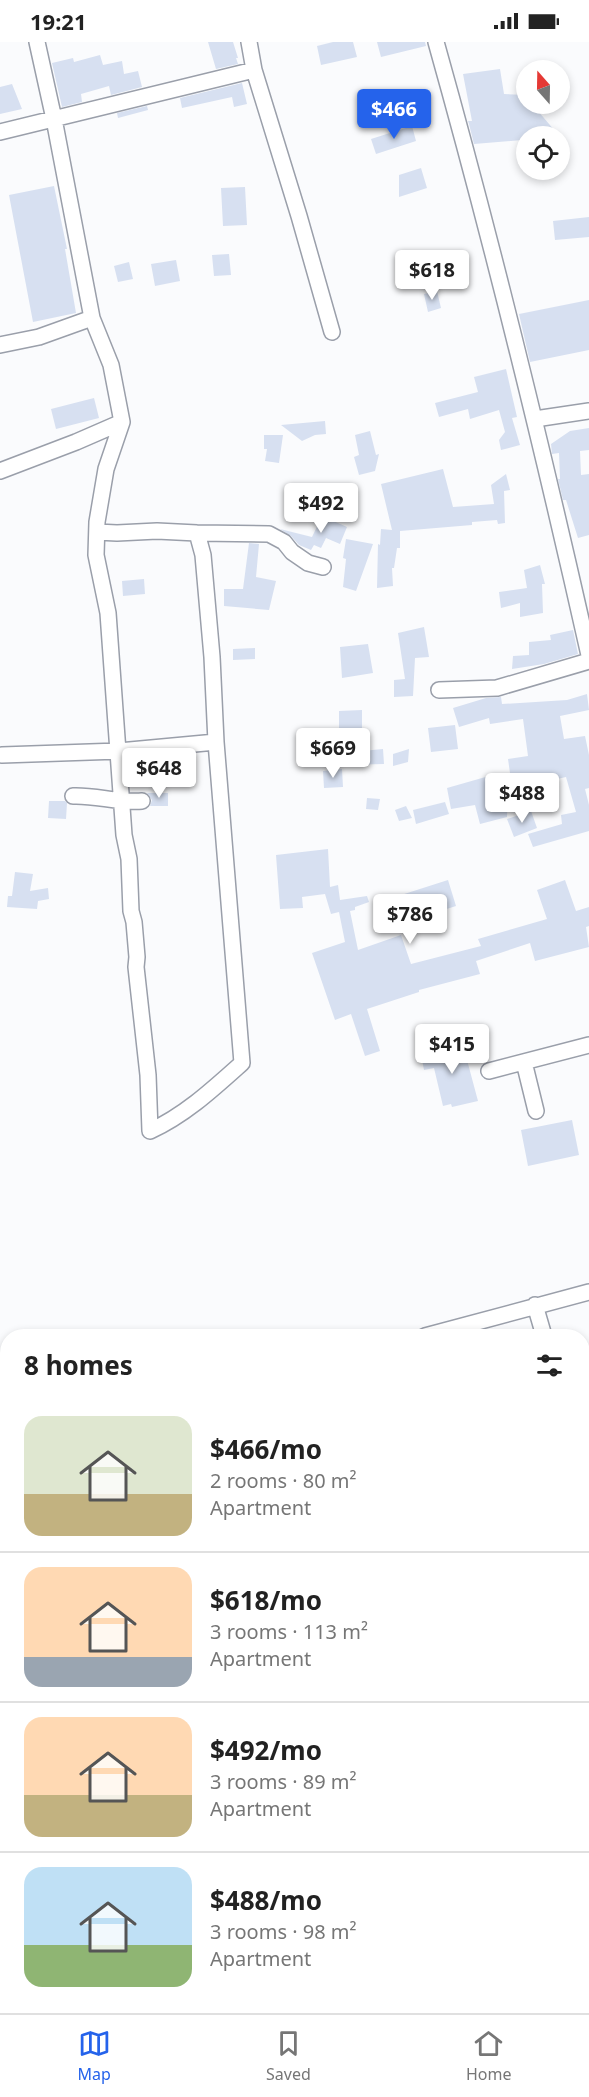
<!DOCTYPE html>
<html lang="en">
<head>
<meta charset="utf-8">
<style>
  :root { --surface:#fff; --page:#f6f6f6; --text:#222; --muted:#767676; --line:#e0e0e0; --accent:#2563eb }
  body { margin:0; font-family:"Noto Sans",sans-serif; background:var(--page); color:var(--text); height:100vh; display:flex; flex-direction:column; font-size:22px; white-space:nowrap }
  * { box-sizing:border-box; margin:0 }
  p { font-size:20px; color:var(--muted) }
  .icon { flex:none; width:33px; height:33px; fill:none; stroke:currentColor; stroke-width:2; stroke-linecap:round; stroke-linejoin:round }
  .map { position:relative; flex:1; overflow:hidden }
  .panel { position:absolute; left:0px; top:1287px; width:590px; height:684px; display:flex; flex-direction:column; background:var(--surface); border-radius:24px 24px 0 0; box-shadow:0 3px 9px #0003 }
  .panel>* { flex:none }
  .needle { width:39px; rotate:340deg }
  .tools { position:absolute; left:516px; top:18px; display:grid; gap:12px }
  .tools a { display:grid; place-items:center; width:54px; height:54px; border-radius:50%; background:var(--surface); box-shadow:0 3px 9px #0003; font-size:30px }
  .price { position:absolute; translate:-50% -51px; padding:0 14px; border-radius:6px; background:#fff; color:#222; font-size:20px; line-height:39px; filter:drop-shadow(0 2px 3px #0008) }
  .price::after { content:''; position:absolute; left:50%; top:36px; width:18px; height:14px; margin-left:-9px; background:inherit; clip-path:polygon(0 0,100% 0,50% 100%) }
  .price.active { background:var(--accent); color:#fff }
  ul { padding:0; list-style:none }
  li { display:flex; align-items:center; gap:18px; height:150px; padding:0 24px }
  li+li { border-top:2px solid var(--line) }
  li span { display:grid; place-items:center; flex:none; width:168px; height:120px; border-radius:18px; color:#555 }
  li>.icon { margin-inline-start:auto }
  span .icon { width:72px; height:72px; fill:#fffc; stroke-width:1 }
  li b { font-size:26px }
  h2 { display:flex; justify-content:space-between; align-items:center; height:72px; padding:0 24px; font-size:26px }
  .status { display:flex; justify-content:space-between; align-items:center; height:42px; padding:0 30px; background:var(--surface); direction:ltr }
  .status svg { height:16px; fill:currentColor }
  .tabs { display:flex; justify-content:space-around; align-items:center; height:84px; border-top:2px solid var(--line); background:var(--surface); font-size:16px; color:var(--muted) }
  .tabs a { display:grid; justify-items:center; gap:3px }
  .tabs .active { color:var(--accent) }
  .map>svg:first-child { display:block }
</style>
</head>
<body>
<div class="status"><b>19:21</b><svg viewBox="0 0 49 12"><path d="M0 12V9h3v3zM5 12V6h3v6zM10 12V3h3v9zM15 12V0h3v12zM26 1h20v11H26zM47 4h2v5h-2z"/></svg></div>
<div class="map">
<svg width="589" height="1971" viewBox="0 0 589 1971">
  <rect width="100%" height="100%" fill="#fafbfd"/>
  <!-- building -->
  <path fill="#d7e0f1" d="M208 0H233L238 16H236L238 22 216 27Z
    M333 0H353L357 15 321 23 317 4Z
    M377 0H425L426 4 381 15Z
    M100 13 103 23 122 19 124 32 138 29 142 45 111 53 109 44 81 52 82 60 62 65 52 21 73 16 74 20Z
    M500 27 504 52 526 53V62H532L555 89 535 94H526V97L522 98 474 102 469 82 468 79H472L463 32Z
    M242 41 247 62 234 65 232 55 182 66 180 56Z
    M12 42 22 67 0 72V45Z
    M147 64 148 68 118 76 117 71Z
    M412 84 416 99 376 112 371 97Z
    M421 126 427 146 399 155V133Z
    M54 144 67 207H65L76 271 33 280 9 153Z
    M245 145 247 183 223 184 221 146Z
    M589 175V195L555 198 553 179Z
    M229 212 231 233 214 234 212 213Z
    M176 218 180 239 155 244 151 222Z
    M129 220 133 237 118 240 114 224Z
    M437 249 441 266 428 270 424 252Z
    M589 258V308L530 320 519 272Z
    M506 327 517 375 512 376 520 403 501 408 499 398 505 390 499 368 470 377 468 367 439 375 435 361 478 350 474 335Z
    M94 356 99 376 56 387 51 367Z
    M325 379 326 392 315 393 302 399 281 383Z
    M589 386V408L580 409 581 433 589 432V493L578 496 566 458H563L558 437H560L559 411 552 412 551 402 570 389Z
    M370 389 376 413 379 412 375 429 359 433 354 415 359 413 355 393Z
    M264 393H283L279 421 265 419 267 407H264Z
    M443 427 453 465 494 462 491 443 506 432 510 448 504 449 505 481 498 482 497 478 472 480V483L400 489V506H397L394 526H392L393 544 377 546 378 502 380 503 381 487 392 488 381 442Z
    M322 474 347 485 340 502 326 496 321 506 314 503 311 508 299 503 291 494 280 487 312 495Z
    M346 497 373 502 356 549 343 545 346 517 343 516Z
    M249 501 259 502 256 535 276 539 269 568 224 564V547H243Z
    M540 523 545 542H542L543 571 520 575V561L501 566 499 550 527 546 524 528Z
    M144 537 145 552 123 554 122 539Z
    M424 585 429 615 415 616 413 654 394 655V638L405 637 398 591Z
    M573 588 578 612 544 622 512 627 513 614 529 613V600L551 598 550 593Z
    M368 602 373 631 342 636 340 605Z
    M255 606V617L233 618V607Z
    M587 652 589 668 560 674 564 697 585 694 589 713V746L585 747 589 763V789L533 805 528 792 562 782 561 773 576 770 566 735 508 748 507 775 480 782 475 763 451 767 447 746 489 734V736L511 738 508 717 528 714 523 677 490 682 489 676 459 685 453 666 486 656 501 655 502 662 567 658Z
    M362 668V709L383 707 384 722 345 723 342 688H339V669Z
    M455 683 458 707 431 710 428 686Z
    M409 707 408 720 393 724V712Z
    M342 727 343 745 324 746 323 729Z
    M147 751H168V764H150L152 758Z
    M367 756 380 757 378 768 366 767Z
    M49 759H65L67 761 66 777 48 776Z
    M445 760 449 772 416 782 413 768Z
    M406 764 412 776 399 779 395 768Z
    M531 769 537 786 514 795 507 777Z
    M328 807 330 845 338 843 340 858 367 854 369 860 355 865V868L350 869 358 908 401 893 411 922 481 904 478 897 547 877 537 848 565 838 576 869 589 865V884L586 885 589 905 535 919 530 901 476 919 480 932 419 948V950L367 967 380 1009 365 1014 351 972 335 978 312 911 345 900 339 870 331 872 325 852 302 855 303 866 280 867 276 813Z
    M15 830 33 832 30 849 48 846 49 857 38 859 37 867 7 865 8 854H12Z
    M448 838 456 864 406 880 398 854Z
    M463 1003 478 1059 452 1065 451 1062 443 1064 434 1026 424 1028 421 1012Z
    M572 1078 579 1113 528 1124 521 1088Z"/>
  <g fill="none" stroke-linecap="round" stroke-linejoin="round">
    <!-- minor casing -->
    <g stroke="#9a9faa" stroke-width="18">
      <path id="minor" d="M37 0 54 77 92 276 111 323 122 380 106 427 97 480 96 513 108 571 124 793 129 817 131 869 134 880 137 915 136 925 148 1033 150 1089C185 1073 213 1047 242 1021L216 700 212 615 203 513 197 491
        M249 0 254 28 299 174 332 290
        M436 0C493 203 543 408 589 613
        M0 90 254 28
        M0 303 39 295 92 276
        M535 377 589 369
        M0 429 76 400 122 380
        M97 490 117 491 157 489 197 491 269 492 284 500 292 510 308 521 323 525
        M439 648 497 646 589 619
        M2 713 119 709 216 700
        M73 754C96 753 118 761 142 759
        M524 1020 536 1069
        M489 1029 589 1003
        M535 1263 544 1294
        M425 1294 589 1250
        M0 1411 8 1409
        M582 1433 589 1458
        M0 1507 8 1552
        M582 1558 589 1556
        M582 1676 589 1674
        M582 1786 589 1784
        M582 1912 589 1910
        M121 1964 124 1971
        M444 1964 446 1971
        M373 1971 400 1964"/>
    </g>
    <!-- minor -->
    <use href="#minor" stroke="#fff" stroke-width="15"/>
  </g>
</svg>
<div class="tools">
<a><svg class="needle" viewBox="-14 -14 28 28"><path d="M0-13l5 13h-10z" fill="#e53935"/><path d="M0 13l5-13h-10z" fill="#767676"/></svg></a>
<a><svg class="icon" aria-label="locate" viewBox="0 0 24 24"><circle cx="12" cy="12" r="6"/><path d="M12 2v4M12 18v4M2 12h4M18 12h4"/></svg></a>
</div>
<b class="price active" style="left:394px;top:98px">$466</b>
<b class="price" style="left:432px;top:259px">$618</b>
<b class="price" style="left:321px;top:492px">$492</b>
<b class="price" style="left:333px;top:737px">$669</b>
<b class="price" style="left:159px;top:757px">$648</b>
<b class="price" style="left:522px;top:782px">$488</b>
<b class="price" style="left:410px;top:903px">$786</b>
<b class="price" style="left:452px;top:1033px">$415</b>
<section class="panel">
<h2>8 homes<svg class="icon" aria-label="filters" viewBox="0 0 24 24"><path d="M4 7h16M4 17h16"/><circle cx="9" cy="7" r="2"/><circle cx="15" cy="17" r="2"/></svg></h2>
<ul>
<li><span style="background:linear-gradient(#dfe7d0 65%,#c2b280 0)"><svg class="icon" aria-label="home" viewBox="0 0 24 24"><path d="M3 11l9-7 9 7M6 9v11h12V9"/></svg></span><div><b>$466/mo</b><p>2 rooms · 80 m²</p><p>Apartment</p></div></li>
<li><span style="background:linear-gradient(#ffd9b3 75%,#9aa5b1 0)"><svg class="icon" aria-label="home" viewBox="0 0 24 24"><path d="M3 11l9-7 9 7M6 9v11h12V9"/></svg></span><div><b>$618/mo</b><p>3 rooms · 113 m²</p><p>Apartment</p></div></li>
<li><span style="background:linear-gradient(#ffd9b3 65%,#c2b280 0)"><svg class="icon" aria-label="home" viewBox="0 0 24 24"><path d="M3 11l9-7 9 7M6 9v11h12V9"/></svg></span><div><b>$492/mo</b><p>3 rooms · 89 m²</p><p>Apartment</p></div></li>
<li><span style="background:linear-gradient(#bfe0f5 65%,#8fb573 0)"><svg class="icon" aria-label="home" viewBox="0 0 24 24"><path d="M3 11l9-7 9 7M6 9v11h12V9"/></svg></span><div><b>$488/mo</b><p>3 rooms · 98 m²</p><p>Apartment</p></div></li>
</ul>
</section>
</div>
<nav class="tabs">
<a class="active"><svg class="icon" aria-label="map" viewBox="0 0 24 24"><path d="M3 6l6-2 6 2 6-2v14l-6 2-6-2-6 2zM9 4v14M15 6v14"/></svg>Map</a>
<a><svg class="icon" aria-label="saved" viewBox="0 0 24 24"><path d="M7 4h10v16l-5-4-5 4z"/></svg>Saved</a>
<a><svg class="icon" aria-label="home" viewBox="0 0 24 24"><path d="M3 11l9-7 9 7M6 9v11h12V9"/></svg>Home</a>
</nav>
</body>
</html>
